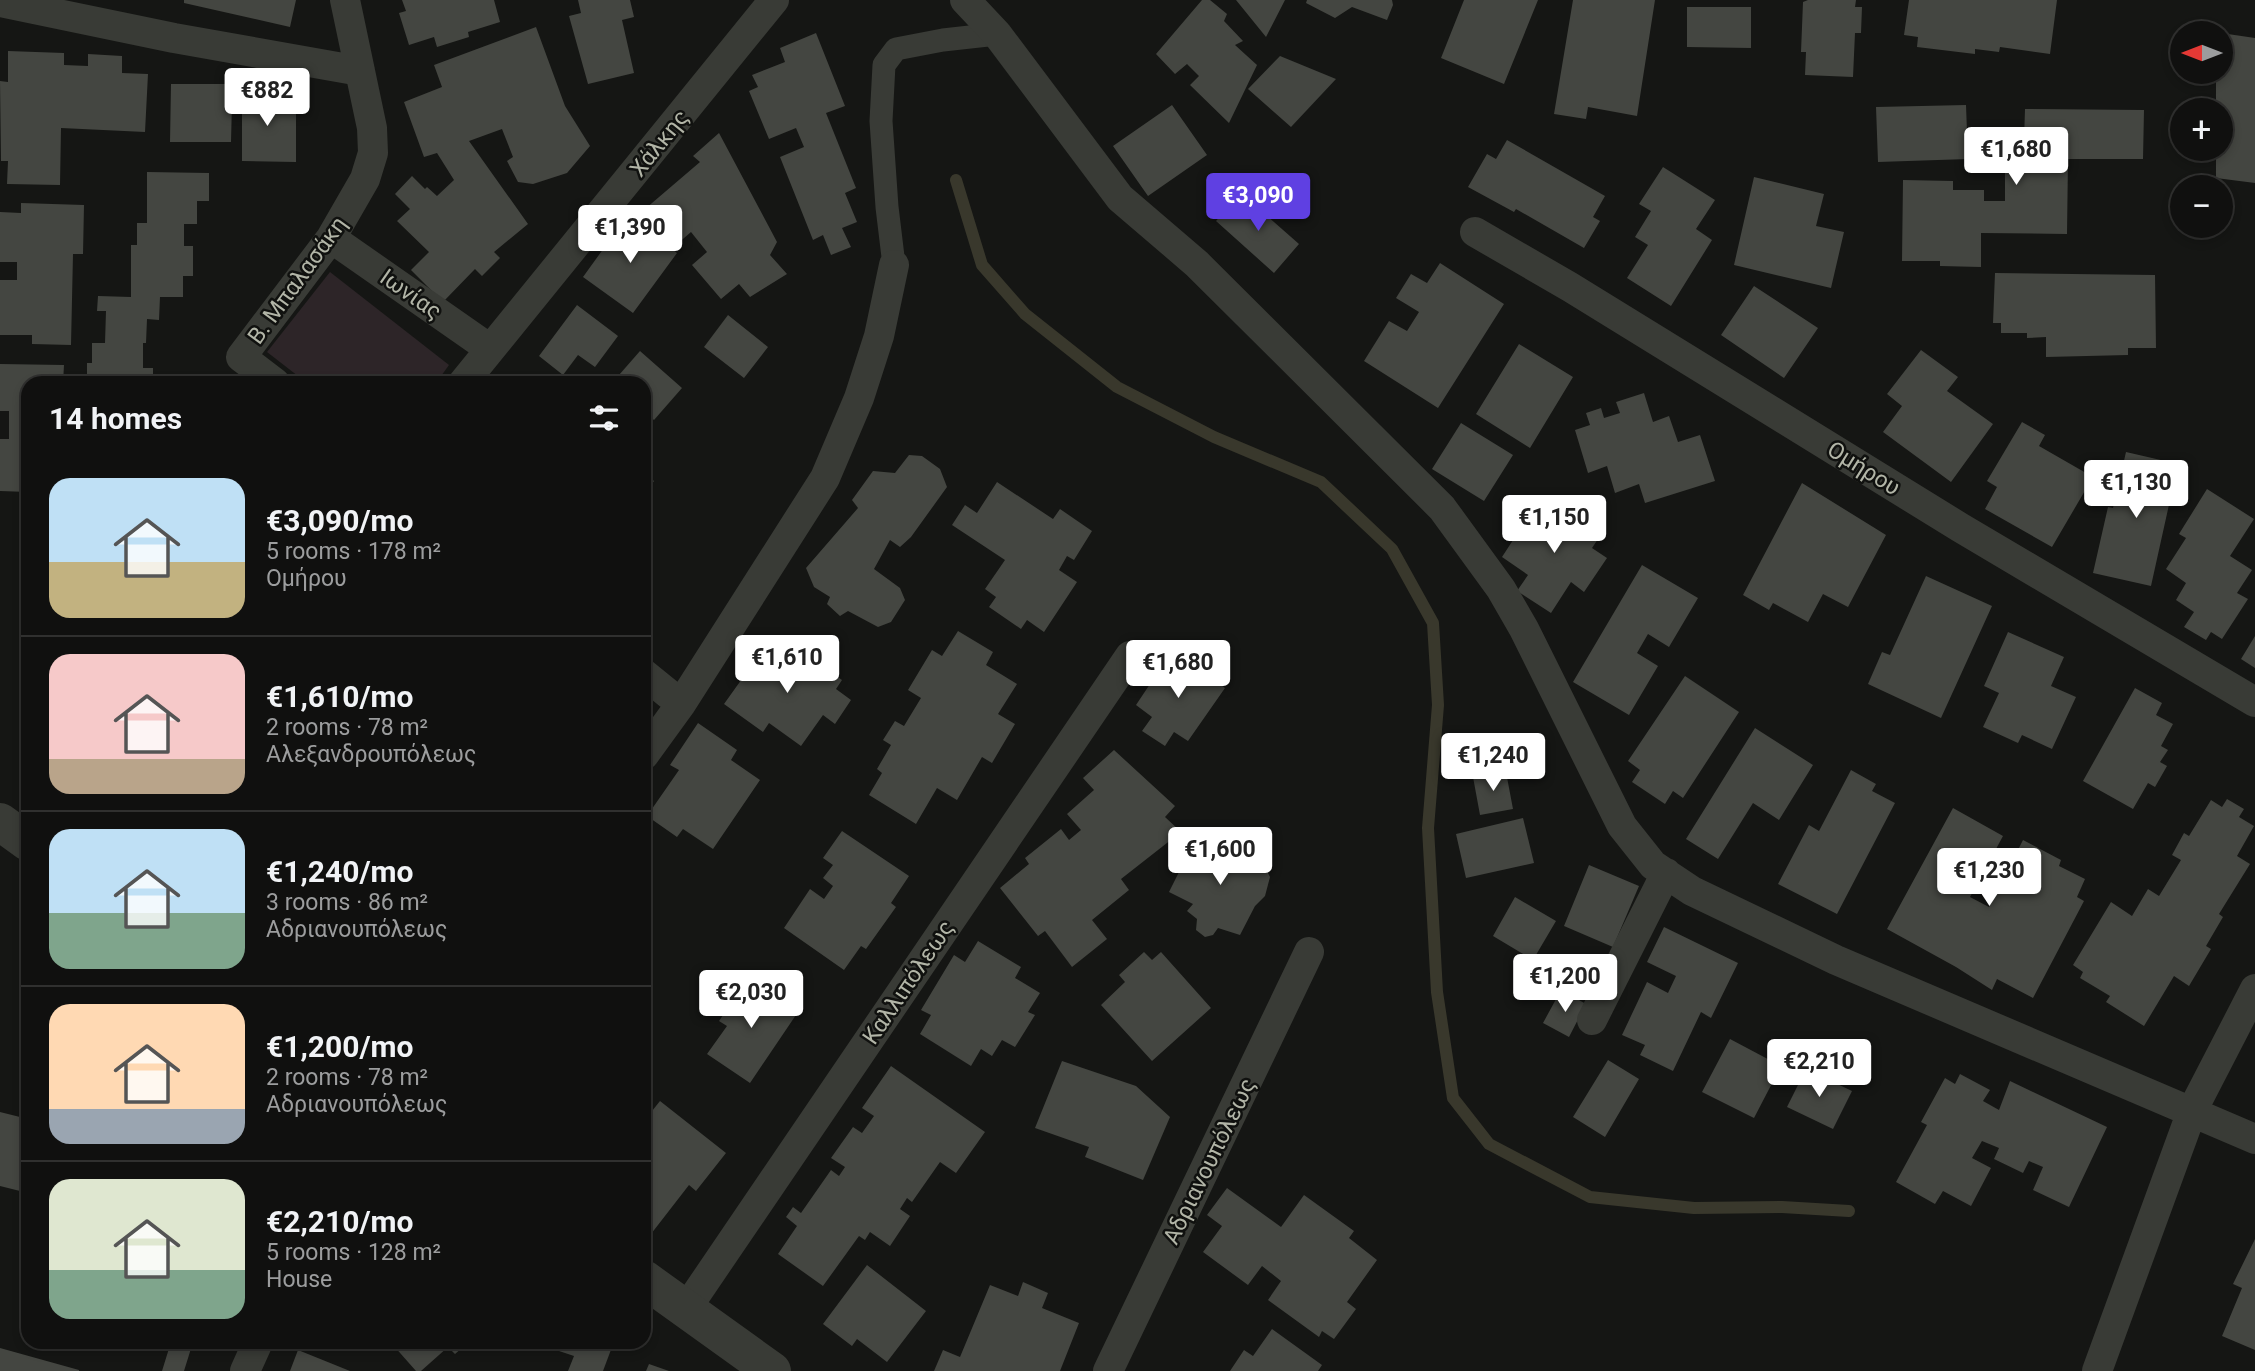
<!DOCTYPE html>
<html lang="en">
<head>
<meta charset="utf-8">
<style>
  :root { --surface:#10100f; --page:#191918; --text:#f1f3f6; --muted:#9c9d9e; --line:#30302f; --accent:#5f40e2 }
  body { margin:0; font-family:Roboto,sans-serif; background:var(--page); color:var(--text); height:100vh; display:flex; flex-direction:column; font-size:26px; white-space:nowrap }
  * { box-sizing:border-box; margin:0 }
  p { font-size:23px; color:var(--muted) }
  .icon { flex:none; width:38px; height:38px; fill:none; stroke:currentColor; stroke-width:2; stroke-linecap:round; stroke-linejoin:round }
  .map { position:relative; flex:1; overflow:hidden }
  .sheet { position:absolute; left:21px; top:376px; width:630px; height:973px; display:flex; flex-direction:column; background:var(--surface); border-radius:21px; box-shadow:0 4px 10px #0003,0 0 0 2px var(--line) }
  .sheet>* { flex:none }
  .needle { width:46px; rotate:270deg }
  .controls { position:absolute; left:2170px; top:21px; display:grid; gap:14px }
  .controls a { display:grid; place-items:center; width:63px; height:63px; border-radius:50%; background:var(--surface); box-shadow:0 4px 10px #0003,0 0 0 2px var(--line); font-size:35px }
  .price { position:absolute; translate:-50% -60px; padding:0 16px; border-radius:7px; background:#fff; color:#222; font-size:23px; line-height:46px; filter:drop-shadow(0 2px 4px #0008) }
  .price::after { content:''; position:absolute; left:50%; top:42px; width:21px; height:16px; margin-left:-10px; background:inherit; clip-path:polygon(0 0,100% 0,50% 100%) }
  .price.active { background:var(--accent); color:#fff }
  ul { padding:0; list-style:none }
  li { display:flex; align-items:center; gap:21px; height:175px; padding:0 28px }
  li+li { border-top:2px solid var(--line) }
  li span { display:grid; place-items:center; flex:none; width:196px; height:140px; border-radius:21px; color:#555 }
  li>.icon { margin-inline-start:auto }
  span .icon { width:84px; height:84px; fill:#fffc; stroke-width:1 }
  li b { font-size:30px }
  h2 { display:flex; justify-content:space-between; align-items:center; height:84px; padding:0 28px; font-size:30px }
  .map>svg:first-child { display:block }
</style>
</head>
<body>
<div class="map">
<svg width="2255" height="1371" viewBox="0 0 2255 1371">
  <rect width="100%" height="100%" fill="#151614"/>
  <!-- green -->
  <path fill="#2d2528" d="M330 272 449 365 436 383H307L267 352Z"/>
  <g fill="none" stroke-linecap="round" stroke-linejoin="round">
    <!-- stream -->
    <path stroke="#39382c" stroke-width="12" d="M956 180 982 265 1025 314 1117 387 1214 437 1321 482 1392 549 1433 623 1438 705 1428 828 1437 992 1453 1098 1489 1144 1590 1197 1694 1208 1782 1207 1849 1211"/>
  </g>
  <!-- building -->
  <path fill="#444641" d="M184 0H296L290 27 184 3Z
    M402 0H494L500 22 468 32 469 37 437 47 434 37 409 45 399 13 406 11Z
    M578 0H630L634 17 622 20 634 73 588 84 569 16 581 13Z
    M1202 0H1210L1227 14 1224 21 1243 41 1235 45 1257 65 1229 123 1190 85 1199 76 1187 64 1175 74 1156 54Z
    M1236 0H1285L1266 37Z
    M1307 0H1392L1393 5 1387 20 1352 7 1335 18 1306 3Z
    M1464 0H1538L1504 84 1441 58Z
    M1573 0H1655L1637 116 1588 107 1586 119 1554 114Z
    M1808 0H1856L1855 7H1862L1861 33H1855L1853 77 1805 75 1806 52H1801L1803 2Z
    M1909 0H2057L2050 54 2000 47 1999 52 1975 49V54L1917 47 1918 37 1904 35Z
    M1687 7H1751V48L1687 47Z
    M536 27 565 106 590 146 567 173 533 184 518 182 507 161 513 157 502 129 469 141 528 224 494 252 500 258 482 276 475 269 443 302 411 270 429 252 397 221 410 209 395 194 412 176 425 189 427 187 437 196 454 180 437 153 424 157 404 102 442 87 434 65Z
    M816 33 845 106 826 113 856 188 845 193 857 222 842 228 851 247 831 255 823 235 813 240 780 157 804 147 796 128 769 139 749 91 758 87 752 75 785 62 780 48Z
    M2221 33 2255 38V183L2216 178V149H2221V110H2216V72H2221Z
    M8 51 64 53V65L88 66V54L122 56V73L148 74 145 132 61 128 60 185 7 184 8 161H1L0 81 8 82Z
    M1280 56 1336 79 1291 127 1248 89Z
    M171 84H225V103H232L231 142H170Z
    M242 89H278V106L296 107V162L242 161Z
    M1172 105 1207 155 1148 196 1113 146Z
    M1966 105 1968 159 1878 162 1876 107Z
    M2025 109 2144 110 2143 159H2068L2067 234 1981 233V267L1940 266V261H1902L1903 180 1953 181V190H1984V201H2005V158H2034V141H2024Z
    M719 133 777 242 770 255 787 274 750 297 739 284 721 299 692 265 707 252 691 232 676 245 645 209 700 162 693 156Z
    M1507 140 1605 196 1593 217 1600 221 1584 248 1516 209 1514 212 1468 187 1487 154 1496 159Z
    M1663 167 1715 200 1696 229 1712 240 1671 306 1627 278 1648 245 1635 237 1651 211 1639 204Z
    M147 172 209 173V201H197V224H184V246H193V276H183V297H160L159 320 147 319 146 343H143V368H153V383H87V363H92V343H105L106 311H97L98 296 131 297V245H137V223H147Z
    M1754 177 1824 194 1816 226 1844 232 1831 288 1734 265Z
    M1241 193 1299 244 1274 273 1216 221Z
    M21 203 84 205 83 254H73L71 345 32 344V335H0V280H17V262H0V212L21 213Z
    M627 216 677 253 633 313 583 277Z
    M1440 263 1504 304 1438 408 1364 361 1389 321 1407 331 1419 312 1396 298 1411 274 1427 283Z
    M1995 273 2155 275 2156 348H2128V355L2046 357V337L2027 338V333H2001V323H1993Z
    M1754 286 1818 328 1784 378 1721 335Z
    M577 305 618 336 595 367 578 355 563 375 539 356Z
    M728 315 768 347 744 378 704 347Z
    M1519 344 1573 377 1530 448 1476 414Z
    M1921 350 1958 377 1947 391 1993 424 1951 482 1883 432 1902 406 1887 394Z
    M640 351 682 388 654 420 644 411V383H612Z
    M0 364 64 365 63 383H28V492L0 491V439H9V411H0Z
    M1644 393 1653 422 1669 416 1678 442 1700 435 1715 481 1645 503 1639 484 1615 493 1607 466 1588 473 1575 430 1590 425 1586 413 1601 408 1604 418 1620 413 1616 402Z
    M2022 422 2045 435 2039 446 2093 477 2052 547 1985 509 1997 487 1987 481Z
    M1461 423 1513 455 1484 501 1432 469Z
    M2126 452 2178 464 2151 586 2093 573 2108 507 2113 508Z
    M909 455 922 456 940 469 947 487 911 537 900 547 890 540 874 569 900 588 905 600 891 622 878 627 848 611 840 616 827 604 830 597 814 587 806 568 858 508 852 500 873 471 895 473Z
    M644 473 654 481 644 494Z
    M997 482 1053 519 1060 509 1092 531 1074 560 1067 556 1059 570 1077 582 1044 632 1027 620 1021 629 989 607 996 597 985 589 1005 560 952 525 965 505 977 513Z
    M1802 483 1886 535 1848 607 1823 594 1808 622 1773 603 1769 610 1743 595Z
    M2207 489 2254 519 2230 556 2252 570 2237 593 2248 599 2222 639 2211 632 2206 640 2184 627 2194 612 2176 600 2186 583 2166 569 2186 538 2179 534Z
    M1541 497 1600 536 1592 548 1607 558 1584 592 1571 582 1551 613 1517 591 1528 575 1502 557Z
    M1642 565 1698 598 1669 647 1648 634 1637 653 1658 666 1629 715 1573 682Z
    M1926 576 1992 606 1941 718 1868 684 1882 652 1890 655Z
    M958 631 993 652 986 665 1017 684 998 714 1015 724 992 763 982 757 957 800 937 788 916 824 869 795 882 773 877 769 891 745 883 740 895 721 904 726 921 698 908 690 932 650 942 656Z
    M2008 632 2064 657 2051 686 2076 697 2052 749 2022 735 2018 743 1983 727 1999 693 1984 686Z
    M2255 636V668L2241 659Z
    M769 641 805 667 811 658 842 680 836 689 851 700 835 724 823 715 801 746 769 723 763 732 724 704Z
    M1172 651 1225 688 1188 741 1174 732 1165 746 1142 731 1152 717 1136 705Z
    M1685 676 1739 712 1683 798 1673 791 1665 804 1632 782 1640 770 1628 761Z
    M2135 688 2162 703 2156 715 2173 724 2161 746 2168 750 2160 762 2167 766 2155 787 2148 783 2133 809 2083 781Z
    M698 723 737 750 731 760 760 780 713 849 683 829 677 837 647 816 679 770 670 765Z
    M1755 728 1813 765 1779 820 1753 803 1718 859 1686 839Z
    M1114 750 1175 806 1165 817 1181 832 1121 879 1129 890 1092 920 1107 939 1072 967 1045 931 1038 936 1000 888 1029 864 1025 858 1061 829 1069 840 1081 830 1067 814 1094 790 1083 778Z
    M1851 770 1876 784 1872 791 1895 803 1837 914 1778 884 1809 825 1819 831Z
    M1506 772 1513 809 1480 815 1473 777Z
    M2227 799 2244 809 2239 817 2254 826 2237 856 2250 864 2219 914 2223 917 2206 946 2211 949 2189 986 2174 976 2144 1026 2106 1002 2110 996 2080 978 2083 972 2073 965 2111 902 2132 916 2148 889 2159 896 2181 860 2172 855 2184 833 2189 836 2211 800 2222 807Z
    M1953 808 2003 836 1970 897 1989 907 2023 840 2061 860 2059 866 2085 879 2077 897 2084 901 2033 998 1997 979 1992 990 1956 967 1887 929Z
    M1523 818 1534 863 1466 878 1456 834Z
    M842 831 909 876 891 903 896 907 866 949 861 946 844 970 784 928 810 889 824 899 833 886 823 878 833 865 823 858Z
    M1197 836 1238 857 1248 856 1262 861 1270 877 1265 896 1255 906 1240 935 1218 928 1213 935 1205 937 1196 930 1197 919 1187 911 1193 904 1169 892Z
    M1589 865 1639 886 1613 947 1564 926Z
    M1515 897 1556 921 1533 960 1493 936Z
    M1664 927 1738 963 1711 1018 1701 1012 1673 1071 1640 1055 1645 1045 1622 1035 1647 982 1668 993 1676 976 1647 962Z
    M978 941 1021 967 1015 978 1040 993 1028 1012 1035 1015 1015 1047 1002 1040 992 1056 981 1049 971 1066 920 1034 931 1015 921 1010 954 955 965 962Z
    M1144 952 1152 960 1161 952 1211 1008 1152 1061 1101 1005 1125 982 1119 975Z
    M748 978 798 1012 750 1083 707 1054 727 1026 719 1021Z
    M1561 990 1586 1004 1569 1037 1543 1023Z
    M1730 1039 1781 1066 1754 1118 1702 1092Z
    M1608 1060 1639 1079 1605 1137 1573 1117Z
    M1062 1061 1136 1086 1170 1117 1143 1180 1085 1157 1089 1147 1035 1128Z
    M891 1066 985 1132 956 1173 940 1162 912 1202 907 1198 900 1209 910 1216 890 1246 870 1232 865 1240 859 1236 823 1286 778 1254 797 1226 786 1217 793 1207 801 1213 831 1170 839 1176 845 1167 831 1158 853 1127 862 1133 874 1116 862 1108Z
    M1806 1069 1852 1091 1833 1129 1787 1107Z
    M1960 1074 1990 1090 1983 1101 1999 1110 2010 1081 2107 1127 2069 1207 2033 1190 2043 1167 2029 1161 2023 1173 1994 1159 1999 1148 1982 1141 1972 1158 1991 1168 1971 1206 1943 1191 1935 1204 1896 1182 1927 1125 1921 1122 1945 1078 1955 1084Z
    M660 1101 726 1153 696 1191 689 1185 651 1234 644 1228V1121Z
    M0 1112 28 1119V1193L0 1186Z
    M1227 1188 1281 1227 1304 1195 1354 1231 1349 1238 1377 1260 1347 1302 1356 1309 1334 1339 1322 1331 1319 1337 1268 1300 1281 1281 1262 1266 1248 1285 1203 1252 1222 1226 1207 1215Z
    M2255 1239V1350L2222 1336 2242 1288 2233 1284Z
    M867 1265 926 1311 887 1362 857 1339 852 1346 823 1324Z
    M1023 1282 1048 1293 1042 1308 1079 1323 1060 1371H934L943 1350 960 1357 990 1285 1018 1296Z
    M1272 1329 1322 1365 1318 1371H1230L1244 1350 1253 1356Z
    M171 1342H193L184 1371H162Z
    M378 1342H469L455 1354 448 1347 421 1371H416L393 1345 386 1351Z
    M552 1342H606L605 1345 612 1347 603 1371H568L574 1356 550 1348Z
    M0 1348 79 1370V1371H0Z
    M298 1350 350 1371H290Z
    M649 1364 669 1371H646Z"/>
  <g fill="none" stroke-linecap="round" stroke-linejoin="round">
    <!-- pedestrian -->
    <path stroke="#393b36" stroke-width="23" d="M894 265 887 207 881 121 884 65 896 49 943 40 997 34"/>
    <!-- minor -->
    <path stroke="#393b36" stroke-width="30" d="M965 0 997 34 1120 198 1197 264 1442 508 1501 589 1524 629 1622 826 1653 865 1692 891 1836 960 2255 1139
      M0 2 174 38 360 71
      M1475 232 1570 287 1961 528 2255 702
      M331 238 490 349
      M275 383 241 357 331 238 365 179 373 153 372 128 345 0
      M463 383 774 0
      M644 674 681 704
      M644 755 681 704 825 478 859 398 879 336 894 265
      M1592 1020 1666 873
      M686 1309 1130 656
      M245 1371 258 1342
      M1108 1371 1309 952
      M2097 1371 2192 1111 2255 989"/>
    <!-- tertiary -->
    <path stroke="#393b36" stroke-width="38" d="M0 822 28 842
      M644 1279 772 1371"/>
  </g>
  <g text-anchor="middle" stroke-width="5" stroke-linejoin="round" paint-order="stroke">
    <!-- street labels -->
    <g font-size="23" fill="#b2b5a7" stroke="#10110f">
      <text transform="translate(659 143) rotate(-51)" y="8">Χάλκης</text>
      <text transform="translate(297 280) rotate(-54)" y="8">Β. Μπαλασάκη</text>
      <text transform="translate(411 294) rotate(35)" y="8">Ιωνίας</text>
      <text transform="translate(1864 468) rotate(32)" y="8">Ομήρου</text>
      <text transform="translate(908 982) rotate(-56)" y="8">Καλλιπόλεως</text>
      <text transform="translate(1209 1161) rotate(-64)" y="8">Αδριανουπόλεως</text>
    </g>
  </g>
</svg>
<div class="controls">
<a><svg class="needle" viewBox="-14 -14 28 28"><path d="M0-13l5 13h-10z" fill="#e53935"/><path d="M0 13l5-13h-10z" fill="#9c9d9e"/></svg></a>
<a>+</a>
<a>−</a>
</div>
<b class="price" style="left:267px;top:128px">€882</b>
<b class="price" style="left:2016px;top:187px">€1,680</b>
<b class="price active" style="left:1258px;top:233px">€3,090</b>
<b class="price" style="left:630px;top:265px">€1,390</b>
<b class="price" style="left:2136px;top:520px">€1,130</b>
<b class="price" style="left:1554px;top:555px">€1,150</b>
<b class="price" style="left:787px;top:695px">€1,610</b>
<b class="price" style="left:1178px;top:700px">€1,680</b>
<b class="price" style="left:1493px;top:793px">€1,240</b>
<b class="price" style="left:1220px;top:887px">€1,600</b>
<b class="price" style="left:1989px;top:908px">€1,230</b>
<b class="price" style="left:1565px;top:1014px">€1,200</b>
<b class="price" style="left:751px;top:1030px">€2,030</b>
<b class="price" style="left:1819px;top:1099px">€2,210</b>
<section class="sheet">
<h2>14 homes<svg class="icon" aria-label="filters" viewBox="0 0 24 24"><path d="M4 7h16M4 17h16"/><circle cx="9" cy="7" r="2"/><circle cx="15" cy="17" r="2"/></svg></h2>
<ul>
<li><span style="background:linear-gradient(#bfe0f5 60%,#c2b280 0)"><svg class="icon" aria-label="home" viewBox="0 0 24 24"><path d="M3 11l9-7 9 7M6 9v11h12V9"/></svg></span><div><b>€3,090/mo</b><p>5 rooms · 178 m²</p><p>Ομήρου</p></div></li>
<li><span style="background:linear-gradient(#f6c9c9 75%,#b9a48a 0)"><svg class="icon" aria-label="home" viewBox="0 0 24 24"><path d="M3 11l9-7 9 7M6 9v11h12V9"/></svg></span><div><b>€1,610/mo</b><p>2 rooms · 78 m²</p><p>Αλεξανδρουπόλεως</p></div></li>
<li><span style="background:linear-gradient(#bfe0f5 60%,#7fa58c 0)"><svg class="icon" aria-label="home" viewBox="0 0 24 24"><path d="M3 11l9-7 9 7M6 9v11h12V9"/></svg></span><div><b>€1,240/mo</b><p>3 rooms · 86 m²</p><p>Αδριανουπόλεως</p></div></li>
<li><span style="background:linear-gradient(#ffd9b3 75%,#9aa5b1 0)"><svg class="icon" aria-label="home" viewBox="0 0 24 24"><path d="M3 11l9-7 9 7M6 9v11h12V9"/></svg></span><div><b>€1,200/mo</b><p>2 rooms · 78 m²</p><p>Αδριανουπόλεως</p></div></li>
<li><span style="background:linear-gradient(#dfe7d0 65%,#7fa58c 0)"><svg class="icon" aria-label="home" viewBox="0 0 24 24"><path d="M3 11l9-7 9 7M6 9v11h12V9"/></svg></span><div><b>€2,210/mo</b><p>5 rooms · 128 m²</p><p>House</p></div></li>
</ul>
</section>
</div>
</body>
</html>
